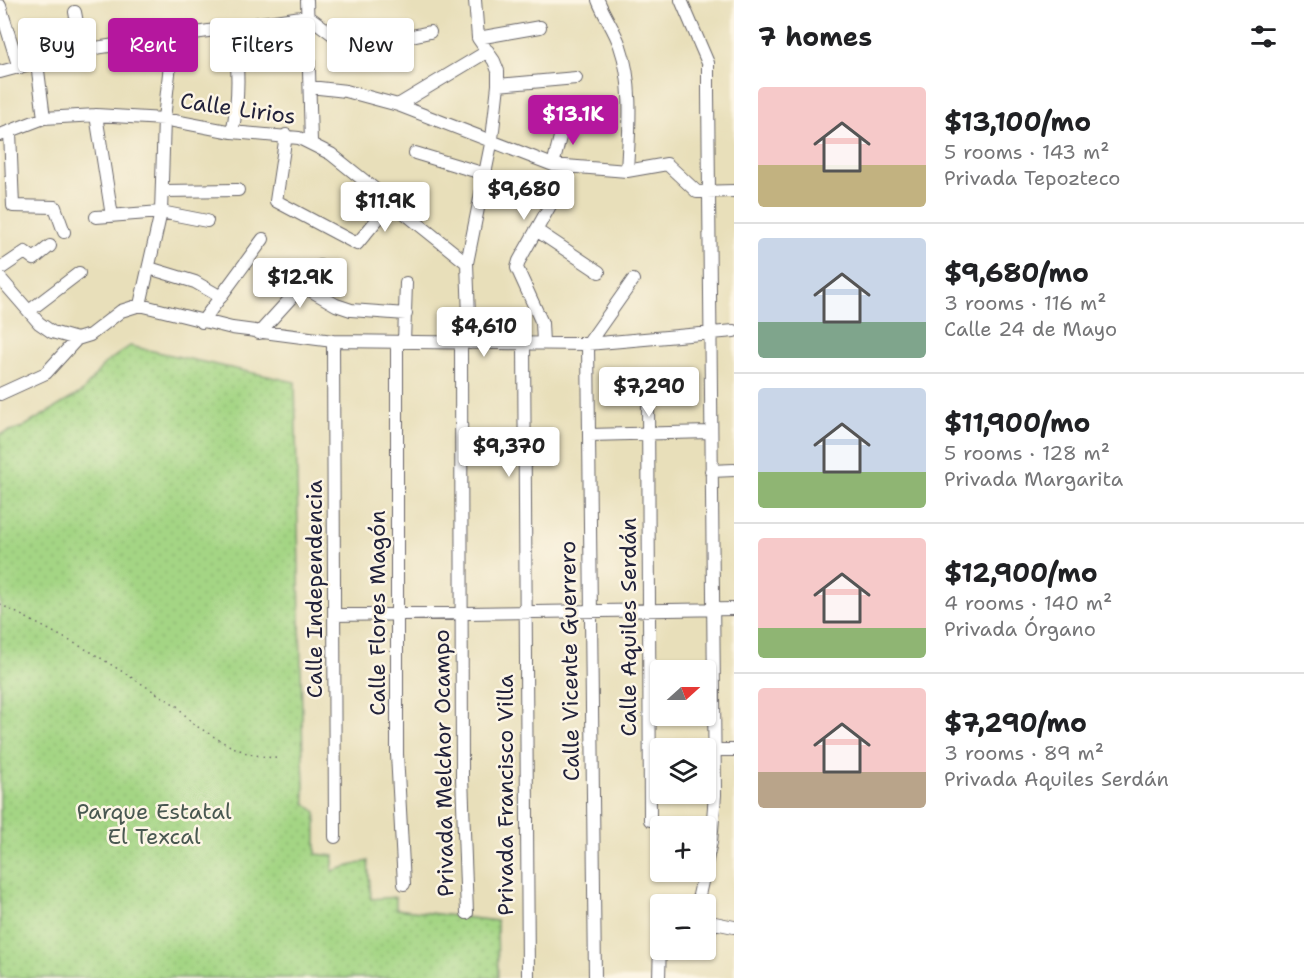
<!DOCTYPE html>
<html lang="en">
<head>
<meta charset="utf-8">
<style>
  :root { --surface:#fff; --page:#f6f6f6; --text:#202124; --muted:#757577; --line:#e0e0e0; --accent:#b5179e }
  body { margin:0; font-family:"Shantell Sans",sans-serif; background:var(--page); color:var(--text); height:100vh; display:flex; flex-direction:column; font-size:22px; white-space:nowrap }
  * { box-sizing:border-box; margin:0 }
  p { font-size:20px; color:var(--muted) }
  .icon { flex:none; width:33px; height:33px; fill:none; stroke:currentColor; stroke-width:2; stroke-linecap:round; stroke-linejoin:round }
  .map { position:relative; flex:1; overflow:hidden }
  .drawer { display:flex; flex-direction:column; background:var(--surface); width:570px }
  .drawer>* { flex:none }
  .hud { position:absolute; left:18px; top:18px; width:570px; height:54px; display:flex; gap:12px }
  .needle { width:39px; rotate:69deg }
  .buttons { position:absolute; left:650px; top:660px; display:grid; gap:12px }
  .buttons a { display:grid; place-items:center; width:66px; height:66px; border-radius:6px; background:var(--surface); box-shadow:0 2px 4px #0004; font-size:30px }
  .price { position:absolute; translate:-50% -51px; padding:0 14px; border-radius:6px; background:#fff; color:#222; font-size:20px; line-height:39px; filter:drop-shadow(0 2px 3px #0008) }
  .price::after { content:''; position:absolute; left:50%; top:36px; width:18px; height:14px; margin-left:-9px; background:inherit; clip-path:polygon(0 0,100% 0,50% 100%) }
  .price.selected { background:var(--accent); color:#fff }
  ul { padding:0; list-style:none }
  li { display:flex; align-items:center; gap:18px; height:150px; padding:0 24px }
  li+li { border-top:2px solid var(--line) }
  li span { display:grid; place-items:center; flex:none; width:168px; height:120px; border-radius:6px; color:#555 }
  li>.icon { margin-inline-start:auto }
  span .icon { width:72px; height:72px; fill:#fffc; stroke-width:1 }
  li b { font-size:26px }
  h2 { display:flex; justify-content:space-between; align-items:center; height:72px; padding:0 24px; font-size:26px }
  .pill { padding:0 21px; border-radius:6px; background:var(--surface); box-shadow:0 2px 4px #0004; font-size:21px; line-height:54px }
  .pill.selected { background:var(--accent); color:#fff }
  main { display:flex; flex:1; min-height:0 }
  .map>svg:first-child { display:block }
</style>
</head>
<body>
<main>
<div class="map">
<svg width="734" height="978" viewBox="0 0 734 978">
  <defs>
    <pattern id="park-dots" width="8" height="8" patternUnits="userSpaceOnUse" patternTransform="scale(1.5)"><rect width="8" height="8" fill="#a4d584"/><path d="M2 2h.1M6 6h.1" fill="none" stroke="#8db773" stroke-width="1.8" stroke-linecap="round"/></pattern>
  </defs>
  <rect width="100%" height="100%" fill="#fcf5e5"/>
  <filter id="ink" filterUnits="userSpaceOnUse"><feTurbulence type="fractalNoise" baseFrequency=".0167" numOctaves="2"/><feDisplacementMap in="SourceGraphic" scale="12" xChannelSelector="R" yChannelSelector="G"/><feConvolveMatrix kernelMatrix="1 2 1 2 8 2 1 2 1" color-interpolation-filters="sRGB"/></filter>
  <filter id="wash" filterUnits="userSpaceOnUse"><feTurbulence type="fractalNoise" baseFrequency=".008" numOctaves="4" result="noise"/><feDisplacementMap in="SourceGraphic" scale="24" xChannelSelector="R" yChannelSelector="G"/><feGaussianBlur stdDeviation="1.35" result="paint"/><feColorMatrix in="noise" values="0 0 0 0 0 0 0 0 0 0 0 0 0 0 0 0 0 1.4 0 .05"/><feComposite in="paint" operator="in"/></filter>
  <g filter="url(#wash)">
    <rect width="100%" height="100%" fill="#e8dfba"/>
    <!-- park -->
    <path fill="url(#park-dots)" stroke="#637c60" stroke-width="1.5" d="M130 346 295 382 303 761 305 803 316 812V854L334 856 332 871 368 861 371 899 396 897V909L497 921 498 978H0V434L23 427 82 392 104 364Z"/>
  </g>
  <g filter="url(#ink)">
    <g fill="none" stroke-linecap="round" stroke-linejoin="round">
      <!-- minor casing -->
      <g stroke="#676467" stroke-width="14">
        <path id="minor" d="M307 0 311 142
          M598 0C604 16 615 30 620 46 634 86 629 131 627 171
          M681 0 708 63V92L715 795 711 842 697 904
          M0 6 19 68
          M75 12 82 50
          M478 38 540 27
          M37 63 44 118
          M0 72 82 50 308 16 352 49 430 32
          M498 85 576 78
          M310 87 346 91 398 105 553 165 627 171 667 164 697 192 734 191
          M398 105 488 51
          M96 115 112 216
          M10 132 13 206 55 207 64 232
          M232 132C240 97 238 65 234 29
          M0 135 44 118 96 115 164 119 232 132 299 138 331 154 467 263
          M286 135 276 201 357 244 391 203
          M415 153 485 174
          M553 165 564 121
          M164 191 238 190
          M96 217 161 212 207 221
          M536 230 599 272
          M149 268 195 282 221 297
          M0 269 25 252 34 259 50 246
          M0 278 39 323 52 332 77 339 90 335 121 311 140 305 232 328 333 341 588 344 734 331
          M301 285 336 305 351 310 406 314
          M140 305 161 212 164 119 173 37
          M29 311 79 273
          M202 322 263 239
          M259 333 320 266
          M333 341 335 837
          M397 342V754L404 884
          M404 342 406 283
          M461 342 462 777 467 913
          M470 343 467 263 492 139 498 85V71L494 61 478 38 475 0
          M524 343 528 978
          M543 343 542 323 517 268 519 261 571 168
          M0 394 46 373 77 339
          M648 397 650 820
          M589 435 710 432
          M711 471 734 470
          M335 615 734 609
          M713 750H734
          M705 921 734 927
          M707 946 711 922
          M595 978 588 344 633 280
          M659 978 660 944"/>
      </g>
      <!-- path -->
      <path stroke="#676467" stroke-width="1.5" stroke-dasharray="1.5 4.5" stroke-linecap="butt" d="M0 604 91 652 177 706 193 724 226 744 249 754 280 759"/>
      <!-- minor -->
      <use href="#minor" stroke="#fff" stroke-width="12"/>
    </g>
  </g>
  <g text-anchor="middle" stroke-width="5" stroke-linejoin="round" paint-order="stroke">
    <!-- street labels -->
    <g font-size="22" fill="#22223b" stroke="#fcf5e5">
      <text transform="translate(238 108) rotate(8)" y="8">Calle Lirios</text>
      <text transform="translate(314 589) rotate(-90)" y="8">Calle Independencia</text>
      <text transform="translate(377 613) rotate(-90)" y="8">Calle Flores Magón</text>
      <text transform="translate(628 627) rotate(-90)" y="8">Calle Aquiles Serdán</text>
      <text transform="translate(569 661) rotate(-91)" y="8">Calle Vicente Guerrero</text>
      <text transform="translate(443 763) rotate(-91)" y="8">Privada Melchor Ocampo</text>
      <text transform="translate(505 795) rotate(-90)" y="8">Privada Francisco Villa</text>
    </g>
    <!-- park labels -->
    <g font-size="22" fill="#495851" stroke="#fcf5e5">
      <text x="154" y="819">Parque Estatal<tspan x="154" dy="25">El Texcal</tspan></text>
    </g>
  </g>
</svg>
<div class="buttons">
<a><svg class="needle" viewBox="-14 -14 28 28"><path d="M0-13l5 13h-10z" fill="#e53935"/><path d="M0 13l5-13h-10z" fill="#757577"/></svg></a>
<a><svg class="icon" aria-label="layers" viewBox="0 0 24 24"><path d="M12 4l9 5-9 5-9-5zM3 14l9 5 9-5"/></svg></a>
<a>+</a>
<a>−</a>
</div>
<b class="price selected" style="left:573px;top:146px">$13.1K</b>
<b class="price" style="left:524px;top:221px">$9,680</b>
<b class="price" style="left:385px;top:233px">$11.9K</b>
<b class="price" style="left:300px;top:309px">$12.9K</b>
<b class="price" style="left:484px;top:358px">$4,610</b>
<b class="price" style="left:649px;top:418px">$7,290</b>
<b class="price" style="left:509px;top:478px">$9,370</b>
<div class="hud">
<a class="pill">Buy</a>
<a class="pill selected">Rent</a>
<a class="pill">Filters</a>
<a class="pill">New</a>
</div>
</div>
<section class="drawer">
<h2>7 homes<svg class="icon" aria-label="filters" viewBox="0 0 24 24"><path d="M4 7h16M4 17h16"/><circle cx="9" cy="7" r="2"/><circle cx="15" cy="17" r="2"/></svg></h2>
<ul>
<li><span style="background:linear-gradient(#f6c9c9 65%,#c2b280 0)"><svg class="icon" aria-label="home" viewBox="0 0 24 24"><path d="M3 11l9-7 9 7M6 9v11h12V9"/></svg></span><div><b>$13,100/mo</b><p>5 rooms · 143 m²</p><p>Privada Tepozteco</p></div></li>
<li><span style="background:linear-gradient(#c9d6e8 70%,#7fa58c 0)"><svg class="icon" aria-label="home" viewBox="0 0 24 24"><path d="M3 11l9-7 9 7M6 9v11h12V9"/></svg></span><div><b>$9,680/mo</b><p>3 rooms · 116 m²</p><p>Calle 24 de Mayo</p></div></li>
<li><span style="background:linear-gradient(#c9d6e8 70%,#8fb573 0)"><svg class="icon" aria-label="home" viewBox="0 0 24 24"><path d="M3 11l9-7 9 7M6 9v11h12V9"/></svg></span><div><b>$11,900/mo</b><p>5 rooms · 128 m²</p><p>Privada Margarita</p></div></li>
<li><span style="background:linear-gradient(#f6c9c9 75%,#8fb573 0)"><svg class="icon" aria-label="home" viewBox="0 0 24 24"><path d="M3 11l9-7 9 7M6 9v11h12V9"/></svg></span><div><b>$12,900/mo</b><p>4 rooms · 140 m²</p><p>Privada Órgano</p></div></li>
<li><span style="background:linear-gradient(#f6c9c9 70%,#b9a48a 0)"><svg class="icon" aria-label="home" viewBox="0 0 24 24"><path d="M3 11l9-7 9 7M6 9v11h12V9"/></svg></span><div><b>$7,290/mo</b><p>3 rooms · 89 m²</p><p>Privada Aquiles Serdán</p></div></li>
</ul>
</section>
</main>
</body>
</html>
